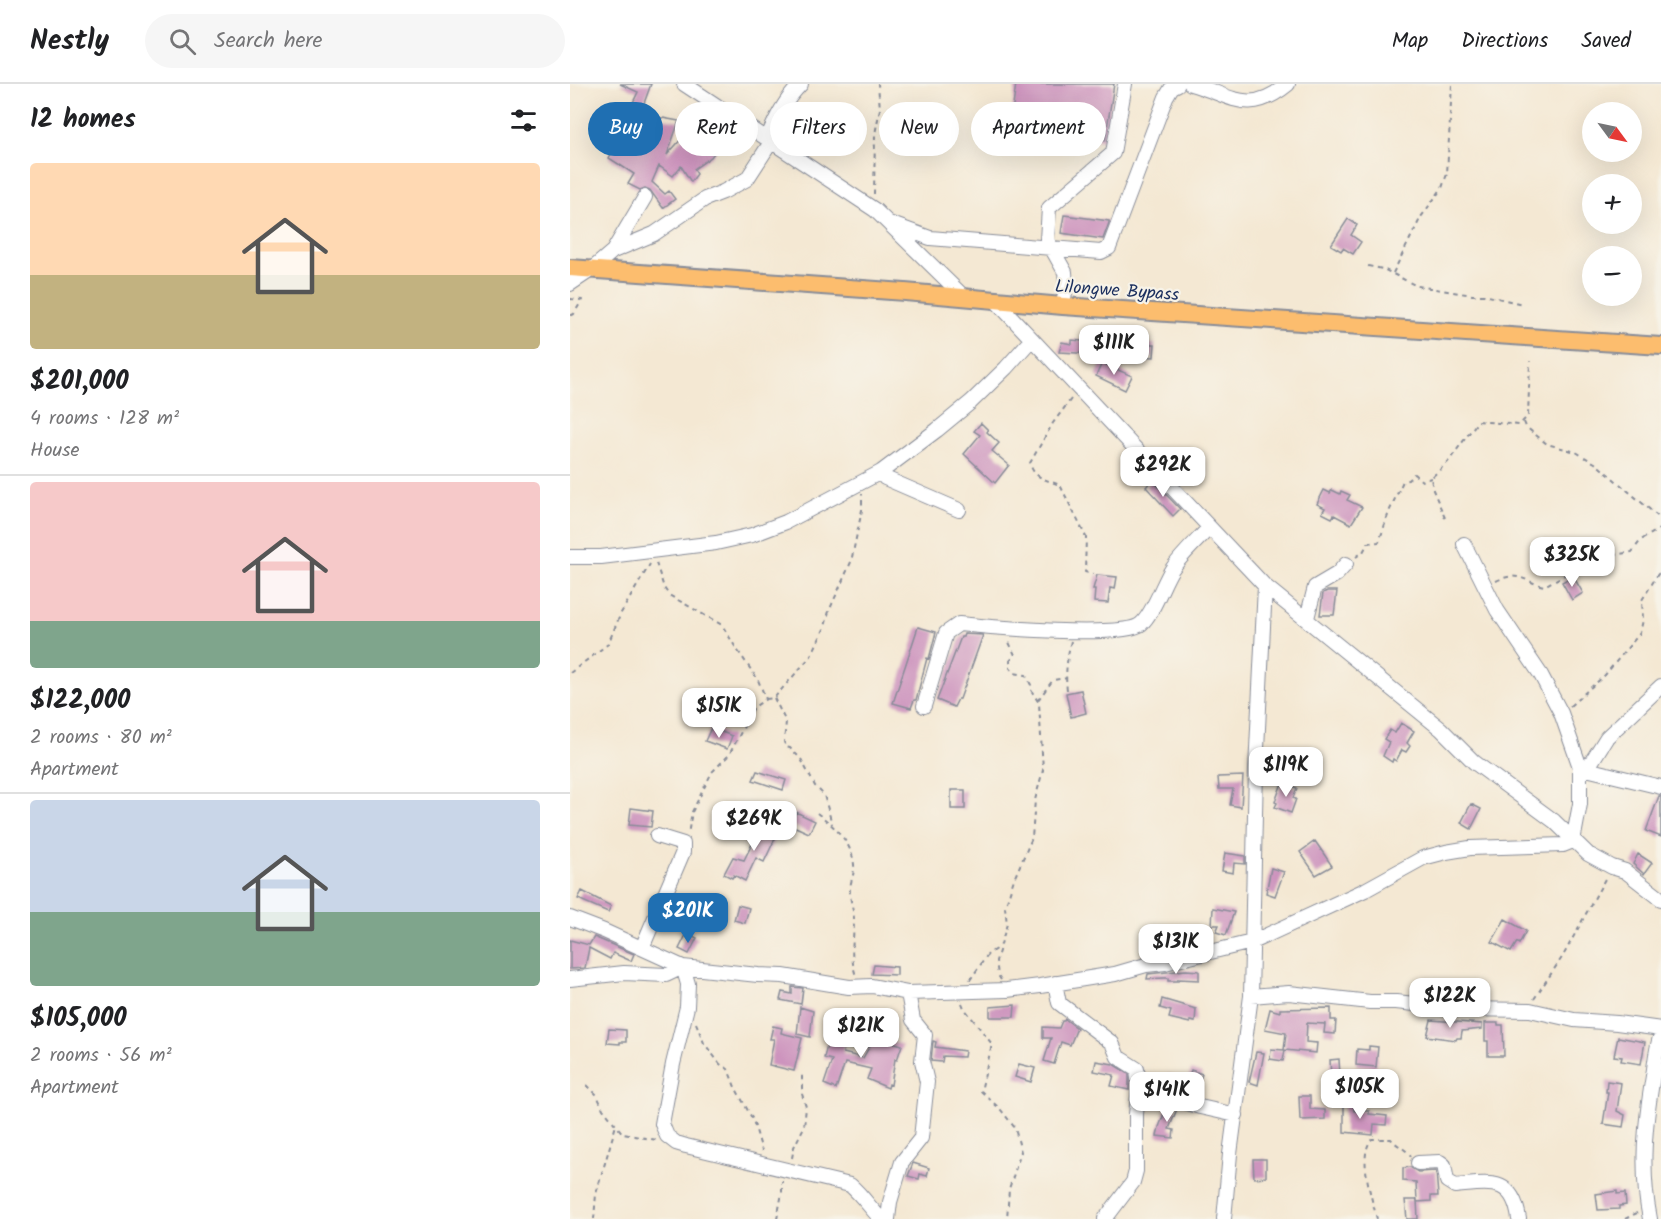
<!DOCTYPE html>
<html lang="en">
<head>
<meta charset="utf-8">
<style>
  :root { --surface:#fff; --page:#f6f6f6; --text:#202124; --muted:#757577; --line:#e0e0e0; --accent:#1f6fb2 }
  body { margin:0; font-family:Kalam,sans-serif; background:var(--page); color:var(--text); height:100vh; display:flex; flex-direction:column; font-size:22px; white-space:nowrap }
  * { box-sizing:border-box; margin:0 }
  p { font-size:20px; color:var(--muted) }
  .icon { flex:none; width:33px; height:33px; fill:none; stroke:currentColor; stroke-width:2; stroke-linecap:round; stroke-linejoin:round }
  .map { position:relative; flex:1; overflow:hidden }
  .sheet { display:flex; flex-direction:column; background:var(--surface); width:570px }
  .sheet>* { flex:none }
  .top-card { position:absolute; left:18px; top:18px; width:570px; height:54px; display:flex; gap:12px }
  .needle { width:39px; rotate:123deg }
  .buttons { position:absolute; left:1012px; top:18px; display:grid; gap:12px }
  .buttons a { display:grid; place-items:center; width:60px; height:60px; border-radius:50%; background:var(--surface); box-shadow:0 6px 24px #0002; font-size:30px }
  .price { position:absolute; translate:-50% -51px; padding:0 14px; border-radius:12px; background:#fff; color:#222; font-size:20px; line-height:39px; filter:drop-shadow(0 2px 3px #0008) }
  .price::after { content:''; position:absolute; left:50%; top:36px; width:18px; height:14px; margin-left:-9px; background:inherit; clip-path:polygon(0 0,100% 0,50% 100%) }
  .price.on { background:var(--accent); color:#fff }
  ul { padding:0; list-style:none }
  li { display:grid; align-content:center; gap:12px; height:318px; padding:0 30px }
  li+li { border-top:2px solid var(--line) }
  li span { display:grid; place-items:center; height:186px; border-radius:6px; color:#555 }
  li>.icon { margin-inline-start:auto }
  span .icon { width:108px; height:108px; fill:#fffc; stroke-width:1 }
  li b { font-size:26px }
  h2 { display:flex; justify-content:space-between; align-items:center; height:72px; padding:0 30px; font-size:26px }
  .chip { padding:0 21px; border-radius:27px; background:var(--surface); box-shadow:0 6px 24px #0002; font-size:21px; line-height:54px }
  .chip.on { background:var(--accent); color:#fff }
  header { display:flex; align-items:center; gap:36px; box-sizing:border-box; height:84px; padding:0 30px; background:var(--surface); border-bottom:2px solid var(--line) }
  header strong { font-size:28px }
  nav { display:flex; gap:33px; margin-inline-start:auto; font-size:21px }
  .search { width:420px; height:54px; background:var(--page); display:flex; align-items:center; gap:15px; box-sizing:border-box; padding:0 21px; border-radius:33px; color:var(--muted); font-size:22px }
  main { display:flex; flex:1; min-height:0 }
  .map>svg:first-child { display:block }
</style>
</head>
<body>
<header>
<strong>Nestly</strong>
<div class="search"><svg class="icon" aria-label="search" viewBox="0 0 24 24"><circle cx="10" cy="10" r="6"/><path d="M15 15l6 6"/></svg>Search here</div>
<nav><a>Map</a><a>Directions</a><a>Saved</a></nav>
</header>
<main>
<section class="sheet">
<h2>12 homes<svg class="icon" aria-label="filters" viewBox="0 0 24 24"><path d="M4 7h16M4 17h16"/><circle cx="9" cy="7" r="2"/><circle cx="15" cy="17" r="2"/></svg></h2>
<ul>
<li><span style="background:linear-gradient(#ffd9b3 60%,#c2b280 0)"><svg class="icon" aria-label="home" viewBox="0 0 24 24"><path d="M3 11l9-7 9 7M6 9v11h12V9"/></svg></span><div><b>$201,000</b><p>4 rooms · 128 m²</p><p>House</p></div></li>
<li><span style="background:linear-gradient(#f6c9c9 75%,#7fa58c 0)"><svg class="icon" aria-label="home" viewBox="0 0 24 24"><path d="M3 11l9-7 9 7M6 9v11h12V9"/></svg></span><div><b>$122,000</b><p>2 rooms · 80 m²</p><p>Apartment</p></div></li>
<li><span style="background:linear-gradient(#c9d6e8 60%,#7fa58c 0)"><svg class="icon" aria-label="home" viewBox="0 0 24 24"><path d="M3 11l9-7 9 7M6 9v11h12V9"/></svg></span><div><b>$105,000</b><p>2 rooms · 56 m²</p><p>Apartment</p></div></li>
</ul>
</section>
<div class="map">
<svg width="1091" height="1135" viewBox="0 0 1091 1135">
  <rect width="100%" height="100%" fill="#f7f3e8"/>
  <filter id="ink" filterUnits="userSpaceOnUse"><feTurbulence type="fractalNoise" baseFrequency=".0167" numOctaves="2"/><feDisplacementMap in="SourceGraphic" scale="12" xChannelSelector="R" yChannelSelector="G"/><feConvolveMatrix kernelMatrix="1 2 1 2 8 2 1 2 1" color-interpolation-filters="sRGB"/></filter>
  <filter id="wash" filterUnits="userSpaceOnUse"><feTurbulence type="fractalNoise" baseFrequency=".008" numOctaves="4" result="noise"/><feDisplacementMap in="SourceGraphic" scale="24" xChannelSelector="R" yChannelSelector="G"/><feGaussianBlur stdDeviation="1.35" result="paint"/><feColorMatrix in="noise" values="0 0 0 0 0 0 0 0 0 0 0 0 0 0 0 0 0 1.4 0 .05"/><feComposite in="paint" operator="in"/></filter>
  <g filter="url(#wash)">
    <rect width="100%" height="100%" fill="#f4e8d3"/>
    <g id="blocks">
      <!-- building -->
      <path fill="#cd94be" d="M50 0H81L73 22 62 42 86 40 87 33 109 37 97 71 131 33 146 46 149 41 167 52 159 64 151 60 141 73 124 85 127 90 121 98 111 82 103 92 89 82 82 98 95 110 99 107 105 115 93 124 80 106 75 104 70 106 58 100 64 90 39 74 49 55 46 54 68 8Z
        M446 0H544L535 57 440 44Z
        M494 131 539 137V139L533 155 491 149Z
        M778 135 787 141 781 151 791 158 783 170 773 164 771 167 761 161Z
        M544 254 577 256 576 260H585L584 273 489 268 492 258 502 260V256L543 260Z
        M532 279 562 292 555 306 526 292Z
        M411 339 418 346 417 348 429 359 422 367 439 381 425 399 394 370 410 351 404 347Z
        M582 396 610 425 603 432 576 403Z
        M754 406 760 409 762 406 770 410 771 407 780 411 777 416 792 423 781 440 764 431 762 434 752 429 755 424 747 420Z
        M527 491 547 493 545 505 540 504 538 519 524 518 525 505H523Z
        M1003 492 1013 509 1002 516 992 498Z
        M757 507H767L764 531H750L753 509Z
        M348 543 366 548 359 575 357 574 346 616H344L341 624 323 619Z
        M394 550 413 551 390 615H388L384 623 367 616 391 553H393Z
        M511 606 516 629 501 633 496 609Z
        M831 639 844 647 837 659 840 662 836 668 832 666 826 677 823 675 822 678 813 672 819 658 814 655 820 646 825 649Z
        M141 644 162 652 157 665 135 657Z
        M187 687 216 696 213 706 183 696Z
        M673 692 671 723 660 721 663 705H649L648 693Z
        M712 699 727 704 723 714 726 715 721 729 705 723 707 719 705 718Z
        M381 706H395V725H381Z
        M1089 712H1091V753L1076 747Z
        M901 720 911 725 901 745 891 739Z
        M61 724 83 727 81 743 59 741Z
        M226 728 245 737 239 749 221 741Z
        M194 736 210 744 194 778 186 774 175 797 164 791 162 794 154 790 163 773 174 776Z
        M745 757 762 782 746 791 730 768Z
        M655 769 675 772V780L664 779 663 789 652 787Z
        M1068 770 1082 779 1074 790 1063 780Z
        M701 784 714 788 705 812 696 809Z
        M12 807 41 822 38 828 8 815Z
        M168 821 179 824 175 839 164 836Z
        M643 824 664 828 656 851 646 848 649 841H642Z
        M935 835 956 847 949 860 947 858 941 868 922 858Z
        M117 849 127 854 119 870 109 865Z
        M24 853 64 870 61 877 43 869 40 875 19 864 15 884 0 885V856L19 861Z
        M304 881 327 883V891L302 890Z
        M616 886 629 887V896L608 895V897H598V894H594L577 895 578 890Z
        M222 903 233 904 231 920 210 916 212 908 222 910Z
        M592 915 626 925 625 938 620 937V939L599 934 601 927 590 924Z
        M445 921 444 933H420V923Z
        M230 923 243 927 240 953 227 950Z
        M761 924V936H766L765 950 754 949 755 940 737 939 736 958 747 959 746 969 715 966 713 977 700 975 701 965 714 966 716 949 695 945 700 925 710 928V925Z
        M495 935 507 944 500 961 491 958 484 980 474 977 481 954H473V943L489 944 492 937H494Z
        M861 936 912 940V945L892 947 891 954H887L886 956 857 952Z
        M915 939H928V941H933L934 972H918V957H915Z
        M203 942 212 944 211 949 232 954 224 987 199 981 204 955H200Z
        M261 943 277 946 273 969 293 974 305 953 332 961 327 976 325 975 321 1001 319 1000 318 1004 297 995 301 985 275 979 266 1005 254 1000 262 976 254 974Z
        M39 945 56 946V958H50V960L37 959Z
        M1048 953 1075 958 1071 980 1051 977 1052 973 1044 972Z
        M363 957 366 958 365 963 395 967 394 973 373 972 372 978 361 977Z
        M799 962 808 963 806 983 786 981 787 965 799 966Z
        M686 968 694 969 688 1001 679 998Z
        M769 975 771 1011 762 1012 760 976Z
        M526 977 543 980 559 990V1006L541 1002 544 991 524 987Z
        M449 980 465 984 461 998 445 993Z
        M621 986 632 990 625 1012 606 1006 608 1001 596 998 598 990 618 995Z
        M1037 997 1051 999 1047 1027 1055 1031 1053 1043 1033 1040 1038 1008H1036Z
        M729 1012H740V1025L755 1026V1035L730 1036Z
        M774 1014H783L784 1027H799V1030L817 1032 816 1041 804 1040 803 1051 774 1048Z
        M597 1022 607 1025 599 1045 604 1046 603 1054 587 1052 589 1043Z
        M683 1075H696V1093L684 1094Z
        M343 1079 359 1084 357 1092 350 1090 349 1095 338 1092Z
        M840 1083 848 1088 866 1087 868 1112H861V1117L847 1118 846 1098 833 1097V1084Z
        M1047 1107V1110L1055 1109 1056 1121 1049 1122V1125L1028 1126 1026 1110Z
        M835 1116H847L848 1135H837Z"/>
    </g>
  </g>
  <g filter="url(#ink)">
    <use href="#blocks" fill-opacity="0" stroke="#888c98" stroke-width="1.5"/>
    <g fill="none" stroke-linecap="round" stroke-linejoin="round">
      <!-- minor casing -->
      <g stroke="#888c98" stroke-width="16">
        <path id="minor" d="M114 0 305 126 395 214
          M621 0C661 11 678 33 718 0
          M197 55C206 34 215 16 231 0
          M319 139 360 154 531 168 539 164 596 13 602 3 608 0
          M43 167 75 113
          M0 200 21 186 43 167 84 150 135 115 153 108 177 95 201 58
          M426 217 695 502 871 645 904 678 984 737 1018 770 1042 783 1055 787 1091 815
          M493 222 496 201 495 188 477 156 479 124 543 69 555 0
          M311 388 315 394 389 426
          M894 460 927 526 971 591 991 629 1010 683V720L1003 757
          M0 473H31L146 459 182 451 216 438 311 388 367 346 401 318 436 284 461 256
          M737 534 745 503 767 490 776 480
          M354 622 376 549 389 540C417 543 554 555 571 540 583 530 593 499 602 485 612 470 627 457 639 444
          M1012 684 1091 703
          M1017 685 1037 653 1091 602
          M0 834 34 847 113 883 118 900 117 923 103 980 92 1040 97 1052 106 1059 116 1062 280 1101C292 1111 300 1124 311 1135
          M72 864 113 768V760L87 752
          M0 895 54 889 96 891 113 883 188 891 213 892 279 903 302 902 338 909 437 906 470 902 545 890 576 881 595 879 682 858 795 806 853 774 876 768 900 764 993 761 1003 757
          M485 899 489 919 542 959 548 973 567 985 569 1004 630 1023 666 1031
          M681 912 719 909 800 918H826L891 925 960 926 1004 936 1047 939 1091 945
          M848 1079 870 1078 874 1081 877 1097 885 1102C919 1099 943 1092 949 1135
          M318 1135 320 1118 332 1078 351 1054 357 998 352 977 355 951 343 936 338 909
          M535 1135 563 1098 566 1087V1030L569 1004
          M654 1135 660 1070 681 912 686 685 695 502
          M1080 1135C1070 1086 1075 1040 1083 992 1085 979 1086 963 1091 951"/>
      </g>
      <!-- major casing -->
      <g stroke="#888c98" stroke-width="20">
        <path id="major" d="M0 184 335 208 493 222 1091 262"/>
      </g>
      <!-- path -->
      <path stroke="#888c98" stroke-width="2" stroke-dasharray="4.5 4.5" stroke-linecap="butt" d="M304 110 305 50 310 25 308 0
        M798 182 813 185 847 202 902 211H914L953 220
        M823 189 851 133 872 104 877 90 882 0
        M0 215 12 216 4 230 0 232
        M501 315 483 339 460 379C463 394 477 396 490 401L516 453 515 488 523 490
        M954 338 956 343 977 360 1006 368 1025 379 1091 435
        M875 434 863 406 861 394 878 378 908 337 949 341 958 332 960 277
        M786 473 793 468 798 459 809 458 819 428 833 397 838 396 844 390 852 397 861 394
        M86 479 94 504 99 511 152 541 166 564 188 596 196 615 184 623 159 671 142 688 122 728 118 750
        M926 497C950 486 954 498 974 502L1027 474 1062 468 1071 456 1091 444
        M0 589 38 560 51 529 80 480
        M497 606C495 590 497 574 501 557
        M204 614 216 638 214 658 216 663 220 664 231 675 245 702 254 711 262 740
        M196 615 204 614 241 572 255 543 259 527 281 478 292 426V410
        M468 616 483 596 497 594
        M1000 622 1035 591 1070 549 1073 536 1072 516 1088 490 1091 488
        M247 729C264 742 282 758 284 781 285 788 281 796 280 804 279 814 284 826 284 836 284 856 279 872 286 892
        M400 896 418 870 429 863
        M431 896 428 891 426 877 437 840 435 823 444 795 462 754 465 716 473 686 469 619 461 606V601L456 591 444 589 440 584V577L445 571 438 556
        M964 915 993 872 1036 793
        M392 919 394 924 422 960 411 1007 431 1026 445 1044 451 1068 439 1105 437 1135
        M126 939 134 959 150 980 158 985 165 1003 183 1036 192 1067
        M17 1001 27 1011 33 1025 53 1050 87 1056
        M222 1074 224 1063 234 1043 236 1023 232 1010V989
        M24 1135 26 1110 46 1041
        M207 1135 212 1109V1097
        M807 1135C802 1115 787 1071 802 1055H821C827 1062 835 1064 841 1072
        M1055 1135 1067 1129"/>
      <!-- minor -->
      <use href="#minor" stroke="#fff" stroke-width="14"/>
      <!-- major -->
      <use href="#major" stroke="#fcbd6e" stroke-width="16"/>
    </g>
  </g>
  <g text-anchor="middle" stroke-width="4.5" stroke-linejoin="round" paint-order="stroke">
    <!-- street labels -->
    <g font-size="18" fill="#1b2f5e" stroke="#f7f3e8">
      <text transform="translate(547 206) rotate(4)" y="6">Lilongwe Bypass</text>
    </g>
  </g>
</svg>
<div class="buttons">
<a><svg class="needle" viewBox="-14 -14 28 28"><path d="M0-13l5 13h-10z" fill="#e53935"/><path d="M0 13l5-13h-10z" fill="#757577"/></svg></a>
<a>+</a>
<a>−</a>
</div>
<b class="price" style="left:544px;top:292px">$111K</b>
<b class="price" style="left:593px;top:414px">$292K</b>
<b class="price" style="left:1002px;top:504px">$325K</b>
<b class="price" style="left:149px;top:655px">$151K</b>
<b class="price" style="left:716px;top:714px">$119K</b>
<b class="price" style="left:184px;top:768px">$269K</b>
<b class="price on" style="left:118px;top:860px">$201K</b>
<b class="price" style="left:606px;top:891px">$131K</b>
<b class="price" style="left:880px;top:945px">$122K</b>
<b class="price" style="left:291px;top:975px">$121K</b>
<b class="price" style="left:790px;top:1036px">$105K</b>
<b class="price" style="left:597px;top:1039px">$141K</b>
<div class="top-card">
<a class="chip on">Buy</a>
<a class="chip">Rent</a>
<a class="chip">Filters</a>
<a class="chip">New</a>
<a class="chip">Apartment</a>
</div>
</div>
</main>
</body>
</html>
